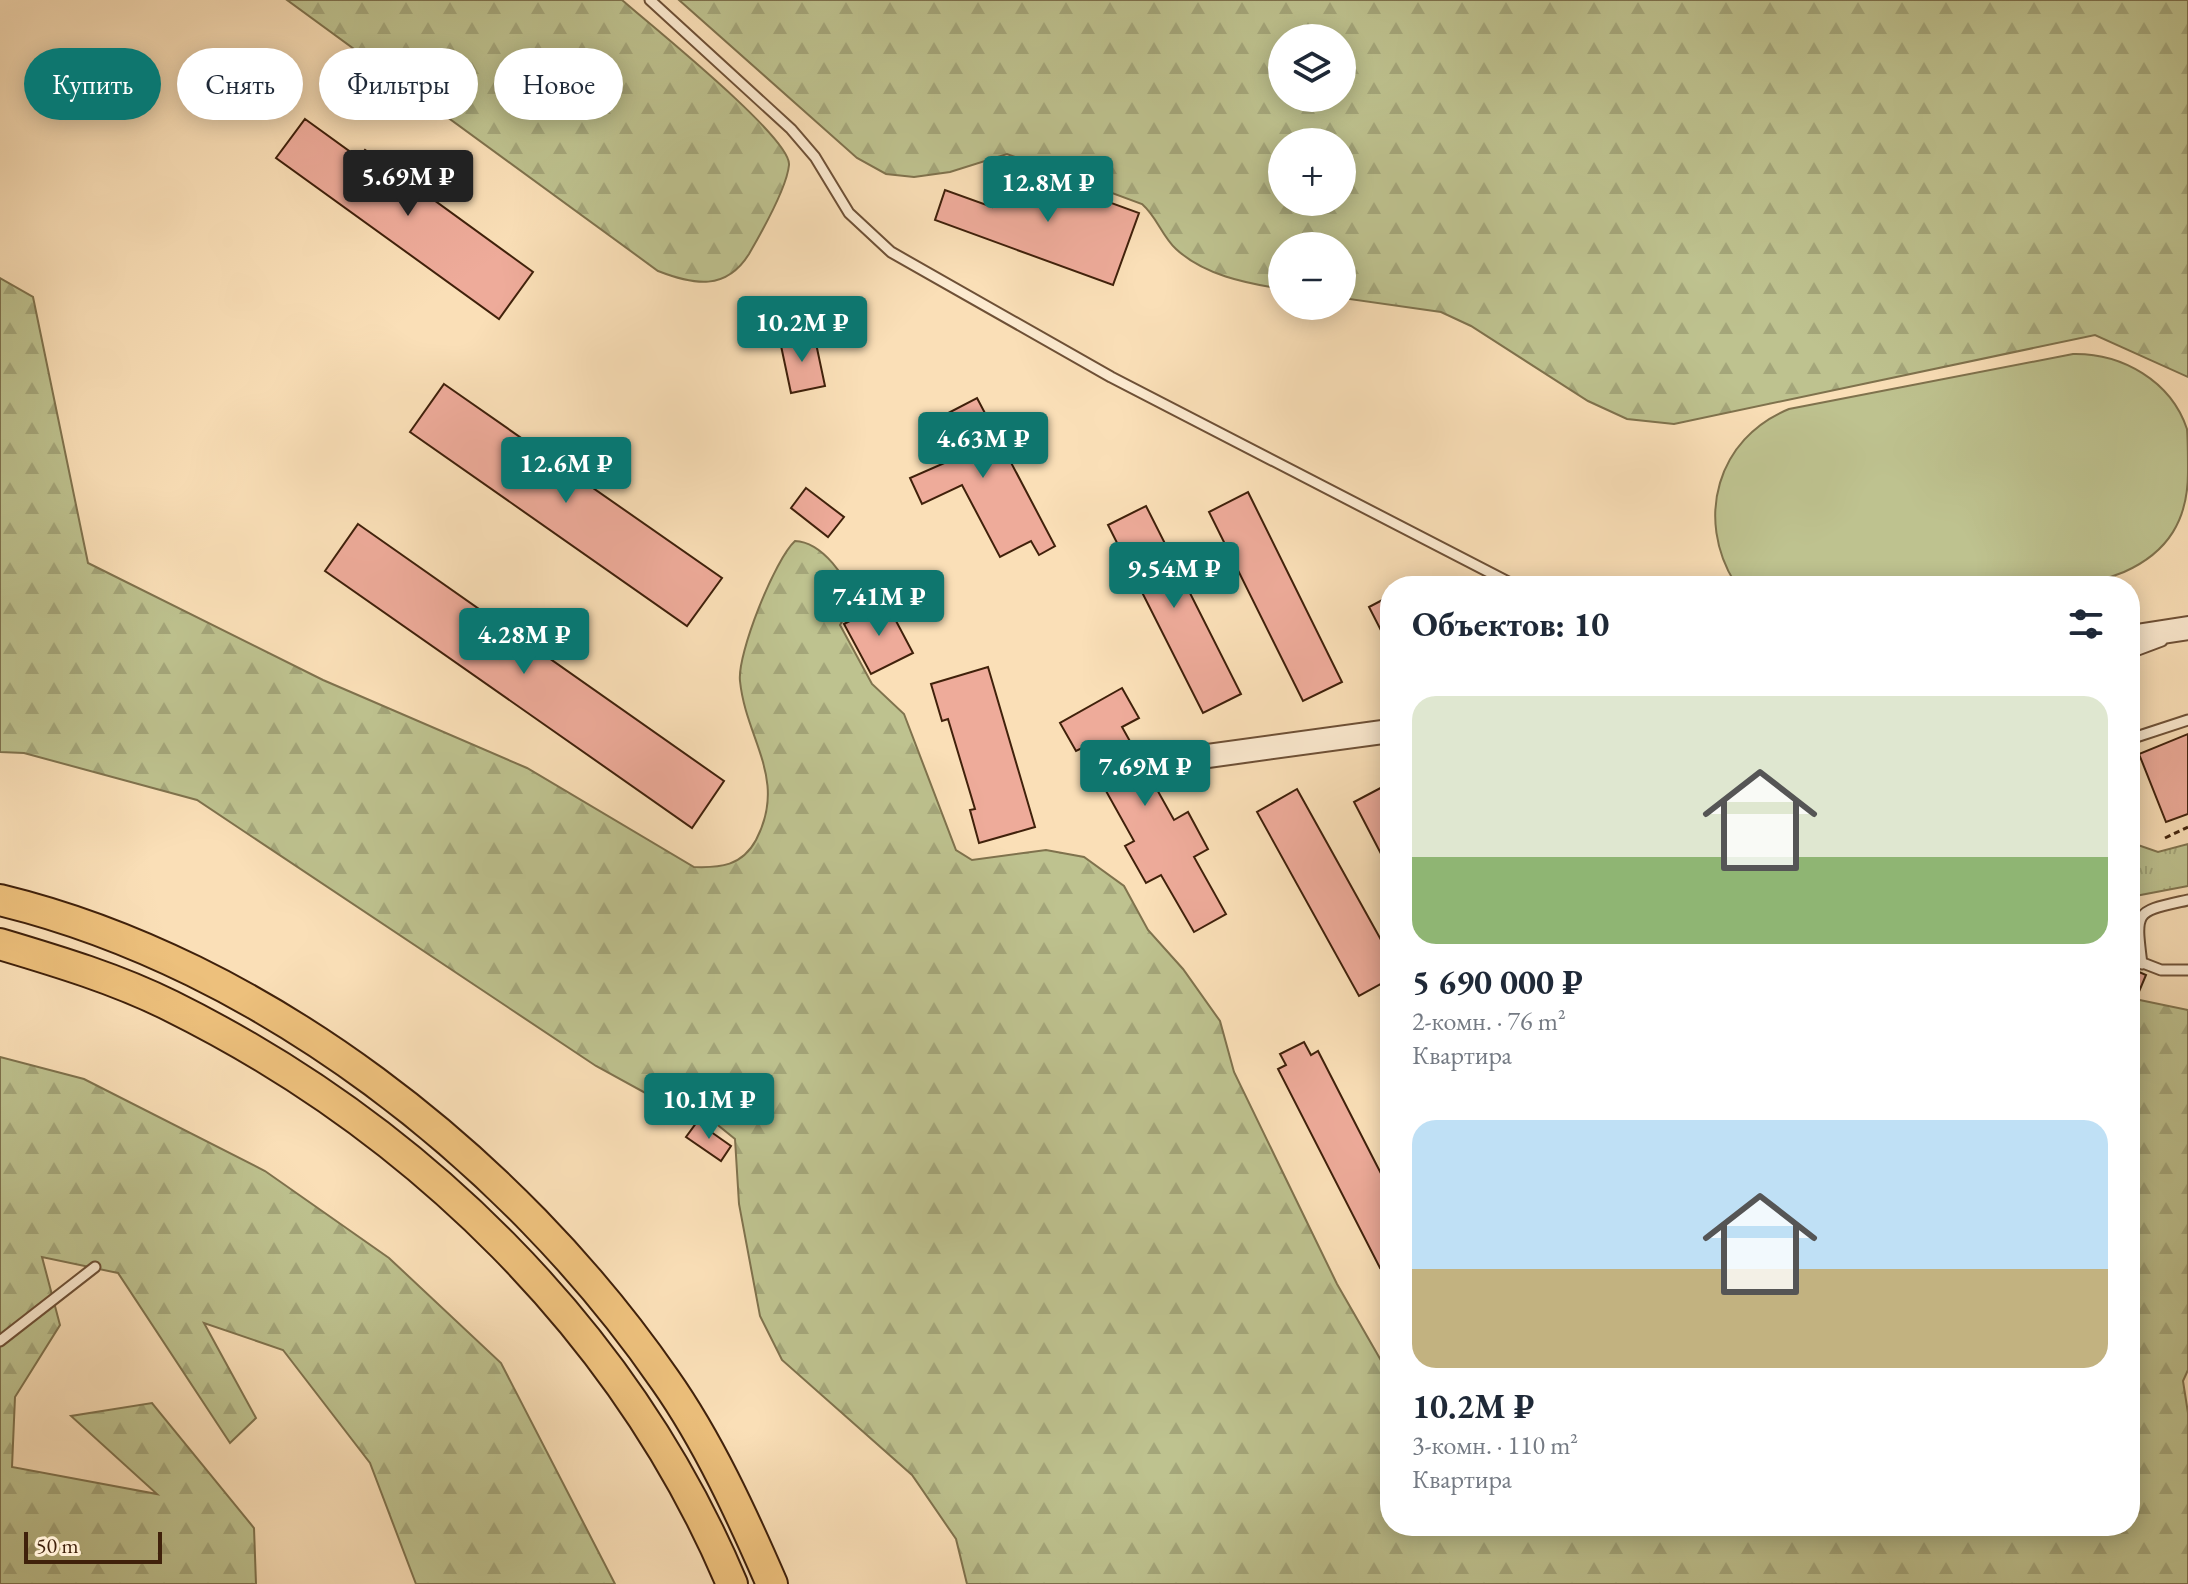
<!DOCTYPE html>
<html lang="ru">
<head>
<meta charset="utf-8">
<style>
  :root { --surface:#fff; --page:#f2f2f3; --text:#1f2937; --muted:#747a83; --accent:#0f766e }
  body { margin:0; font-family:"EB Garamond",serif; background:var(--page); color:var(--text); height:100vh; display:flex; flex-direction:column; font-size:30px; white-space:nowrap }
  * { box-sizing:border-box; margin:0 }
  p { font-size:26px; color:var(--muted) }
  .icon { flex:none; width:44px; height:44px; fill:none; stroke:currentColor; stroke-width:2; stroke-linecap:round; stroke-linejoin:round }
  .map { position:relative; flex:1; overflow:hidden }
  .details { position:absolute; left:1380px; top:576px; width:760px; height:960px; display:flex; flex-direction:column; background:var(--surface); border-radius:32px; box-shadow:0 4px 20px #0003 }
  .details>* { flex:none }
  .guide { position:absolute; left:24px; top:48px; width:760px; height:72px; display:flex; gap:16px }
  .controls { position:absolute; left:1268px; top:24px; display:grid; gap:16px }
  .controls a { display:grid; place-items:center; width:88px; height:88px; border-radius:50%; background:var(--surface); box-shadow:0 4px 20px #0003; font-size:40px }
  .scale { position:absolute; left:24px; bottom:20px; width:138px; box-sizing:border-box; padding-left:8px; border:4px solid #40210b; border-top:0; font-size:22px; line-height:28px; white-space:nowrap; color:#40210b; -webkit-text-stroke:6px #fcead0; paint-order:stroke }
  .price { position:absolute; translate:-50% -68px; padding:0 18px; border-radius:8px; background:var(--accent); color:#fff; font-size:26px; line-height:52px; filter:drop-shadow(0 2px 4px #0008) }
  .price::after { content:''; position:absolute; left:50%; top:48px; width:24px; height:18px; margin-left:-12px; background:inherit; clip-path:polygon(0 0,100% 0,50% 100%) }
  .price.selected { background:#222; color:#fff }
  ul { padding:0; list-style:none }
  li { display:grid; align-content:center; gap:16px; height:424px; padding:0 32px }
  li span { display:grid; place-items:center; height:248px; border-radius:24px; color:#555 }
  li>.icon { margin-inline-start:auto }
  span .icon { width:144px; height:144px; fill:#fffc; stroke-width:1 }
  li b { font-size:34px }
  h2 { display:flex; justify-content:space-between; align-items:center; height:96px; padding:0 32px; font-size:34px }
  .tag { padding:0 28px; border-radius:36px; background:var(--surface); box-shadow:0 4px 20px #0003; font-size:28px; line-height:72px }
  .tag.selected { background:var(--accent); color:#fff }
  .map>svg:first-child { display:block }
</style>
</head>
<body>
<div class="map">
<svg width="2188" height="1584" viewBox="0 0 2188 1584">
  <defs>
    <pattern id="grass-tufts" width="24" height="20" patternUnits="userSpaceOnUse" patternTransform="scale(2)"><rect width="24" height="20" fill="#bec28f"/><path d="M3 7l-1-3M5 7V3M7 7l1-3M15 17l-1-3M17 17v-4M19 17l1-3" fill="none" stroke="#a4a67a"/></pattern>
    <pattern id="forest-firs" width="22" height="20" patternUnits="userSpaceOnUse" patternTransform="scale(2)"><rect width="22" height="20" fill="#bec28f"/><path d="M5 1l3.5 6h-7zM16 11l3.5 6h-7z" fill="#a4a67a"/></pattern>
  </defs>
  <rect width="100%" height="100%" fill="#fadfb7"/>
  <filter id="stains"><feTurbulence type="fractalNoise" baseFrequency=".0025" numOctaves="4"/><feColorMatrix values="0 0 0 0 .2 0 0 0 0 .09 0 0 0 0 .02 0 0 0 .5 -.17"/></filter>
  <radialGradient id="worn" r=".72"><stop offset=".6" stop-color="#630" stop-opacity="0"/><stop offset="1" stop-color="#630" stop-opacity=".3"/></radialGradient>
  <!-- grass -->
  <path fill="url(#grass-tufts)" stroke="#7f724d" stroke-width="2" d="M2135 844 2158 852 2188 844V886L2130 897V846Z"/>
  <!-- forest -->
  <path fill="url(#forest-firs)" stroke="#7f724d" stroke-width="2" fill-rule="evenodd" d="M287 0H622C648 23 792 138 789 165 787 187 760 235 749 254 726 291 694 285 658 271Z
    M679 0H2188V377L2095 335 1674 424 1627 419 1588 401 1471 326 1441 312 1342 298V246H1282V289C1245 283 1204 275 1176 249 1162 236 1157 217 1142 204L1007 154 950 172 914 177 886 174 857 158ZM1342 38V98H1282V38ZM1342 142V202H1282V142Z
    M0 278 33 297 88 563 323 680 527 768 694 867C720 868 742 866 756 840 788 779 746 740 740 681 737 654 775 559 795 541 822 542 848 578 854 602L840 625 872 684 904 714 956 850 972 860 1046 850 1084 857 1124 886 1148 930 1183 969 1220 1021 1234 1072 1337 1284 1390 1376V1526H2130V998L2188 1010V1370L2183 1381 2188 1413V1584H967L956 1539 912 1475 782 1360 760 1316 739 1204 735 1139 709 1118 660 1101 596 1066 197 800 24 753 0 752Z
    M0 1057 84 1079 265 1171 389 1258 501 1363 615 1584H416L370 1463 283 1350 204 1323 256 1418 230 1443 118 1273 42 1257 60 1325 15 1397 12 1467 157 1494 71 1416 152 1403 254 1528 256 1584H0Z"/>
  <!-- park -->
  <path fill="#bec28f" stroke="#7f724d" stroke-width="2" d="M2073 354C2122 353 2171 381 2187 429 2188 442 2188 459 2188 472 2188 519 2169 552 2124 572 2073 594 2010 586 1956 586 1883 586 1810 586 1737 586L1735 583C1695 519 1717 438 1789 409Z"/>
  <!-- building -->
  <path fill="#eeab9a" stroke="#40210b" stroke-width="2" d="M305 119 359 158 365 150 533 272 499 319 276 158Z
    M1007 165 1139 213 1113 285 935 220 945 190 992 207Z
    M814 334 825 386 791 393 780 341Z
    M444 384 722 578 687 626 410 432Z
    M977 398 1055 546 1039 555 1031 541 1000 557 962 485 922 504 910 478 949 461 929 423Z
    M806 488 844 517 828 537 791 508Z
    M1248 492 1342 682 1303 701 1209 512Z
    M1146 506 1241 694 1203 713 1108 525Z
    M358 524 724 781 692 828 325 571Z
    M1390 596V648L1369 607Z
    M886 602 913 653 871 674 844 624Z
    M988 667 1035 827 979 843 970 810 975 809 948 719 942 721 931 684Z
    M1122 688 1139 718 1122 727 1174 820 1188 812 1208 849 1194 857 1226 914 1194 932 1161 875 1146 883 1125 846 1134 841 1082 748 1076 751 1060 723Z
    M2188 734V814L2166 822 2139 754Z
    M1390 783V871L1354 802Z
    M1297 789 1390 956V979L1359 996 1257 812Z
    M2130 968 2146 975 2130 1013Z
    M1304 1042 1311 1055 1318 1051 1390 1191V1263L1380 1268 1278 1069 1286 1065 1280 1054Z
    M697 1122 731 1146 721 1161 686 1137Z"/>
  <g fill="none" stroke-linecap="round" stroke-linejoin="round">
    <!-- service casing -->
    <g stroke="#6e5036" stroke-width="13">
      <path id="service" d="M650 0 791 129 815 157 849 213 891 252 1111 377 1516 586
        M2130 653 2162 641
        M2130 739 2188 720
        M2130 958 2161 970H2188
        M2142 964C2135 909 2135 912 2188 900
        M0 1341 95 1267"/>
    </g>
    <!-- tertiary casing -->
    <g stroke="#6e5036" stroke-width="26">
      <path id="tertiary" d="M2130 637 2188 628
        M1186 759 1390 731"/>
    </g>
    <!-- trunk casing -->
    <g stroke="#40210b" stroke-width="34">
      <path id="trunk" d="M0 900C263 964 513 1160 665 1380 708 1441 742 1515 772 1584
        M0 944C57 961 117 979 171 1006 415 1127 625 1330 732 1584"/>
    </g>
    <!-- path -->
    <path stroke="#40210b" stroke-width="3" stroke-dasharray="6 4" stroke-linecap="butt" d="M2165 838 2188 827"/>
    <!-- service -->
    <use href="#service" stroke="#fcead0" stroke-width="9"/>
    <!-- tertiary -->
    <use href="#tertiary" stroke="#fcead0" stroke-width="22"/>
    <!-- trunk -->
    <use href="#trunk" stroke="#edc07c" stroke-width="30"/>
  </g>
  <rect width="100%" height="100%" filter="url(#stains)"/>
  <rect width="100%" height="100%" fill="url(#worn)"/>
</svg>
<div class="controls">
<a><svg class="icon" aria-label="layers" viewBox="0 0 24 24"><path d="M12 4l9 5-9 5-9-5zM3 14l9 5 9-5"/></svg></a>
<a>+</a>
<a>−</a>
</div>
<div class="scale">50 m</div>
<b class="price selected" style="left:408px;top:218px">5.69M ₽</b>
<b class="price" style="left:1048px;top:224px">12.8M ₽</b>
<b class="price" style="left:802px;top:364px">10.2M ₽</b>
<b class="price" style="left:983px;top:480px">4.63M ₽</b>
<b class="price" style="left:566px;top:505px">12.6M ₽</b>
<b class="price" style="left:1174px;top:610px">9.54M ₽</b>
<b class="price" style="left:879px;top:638px">7.41M ₽</b>
<b class="price" style="left:524px;top:676px">4.28M ₽</b>
<b class="price" style="left:1145px;top:808px">7.69M ₽</b>
<b class="price" style="left:709px;top:1141px">10.1M ₽</b>
<div class="guide">
<a class="tag selected">Купить</a>
<a class="tag">Снять</a>
<a class="tag">Фильтры</a>
<a class="tag">Новое</a>
</div>
<section class="details">
<h2>Объектов: 10<svg class="icon" aria-label="filters" viewBox="0 0 24 24"><path d="M4 7h16M4 17h16"/><circle cx="9" cy="7" r="2"/><circle cx="15" cy="17" r="2"/></svg></h2>
<ul>
<li><span style="background:linear-gradient(#dfe7d0 65%,#8fb573 0)"><svg class="icon" aria-label="home" viewBox="0 0 24 24"><path d="M3 11l9-7 9 7M6 9v11h12V9"/></svg></span><div><b>5 690 000 ₽</b><p>2-комн. · 76 m²</p><p>Квартира</p></div></li>
<li><span style="background:linear-gradient(#bfe0f5 60%,#c2b280 0)"><svg class="icon" aria-label="home" viewBox="0 0 24 24"><path d="M3 11l9-7 9 7M6 9v11h12V9"/></svg></span><div><b>10.2M ₽</b><p>3-комн. · 110 m²</p><p>Квартира</p></div></li>
</ul>
</section>
</div>
</body>
</html>
